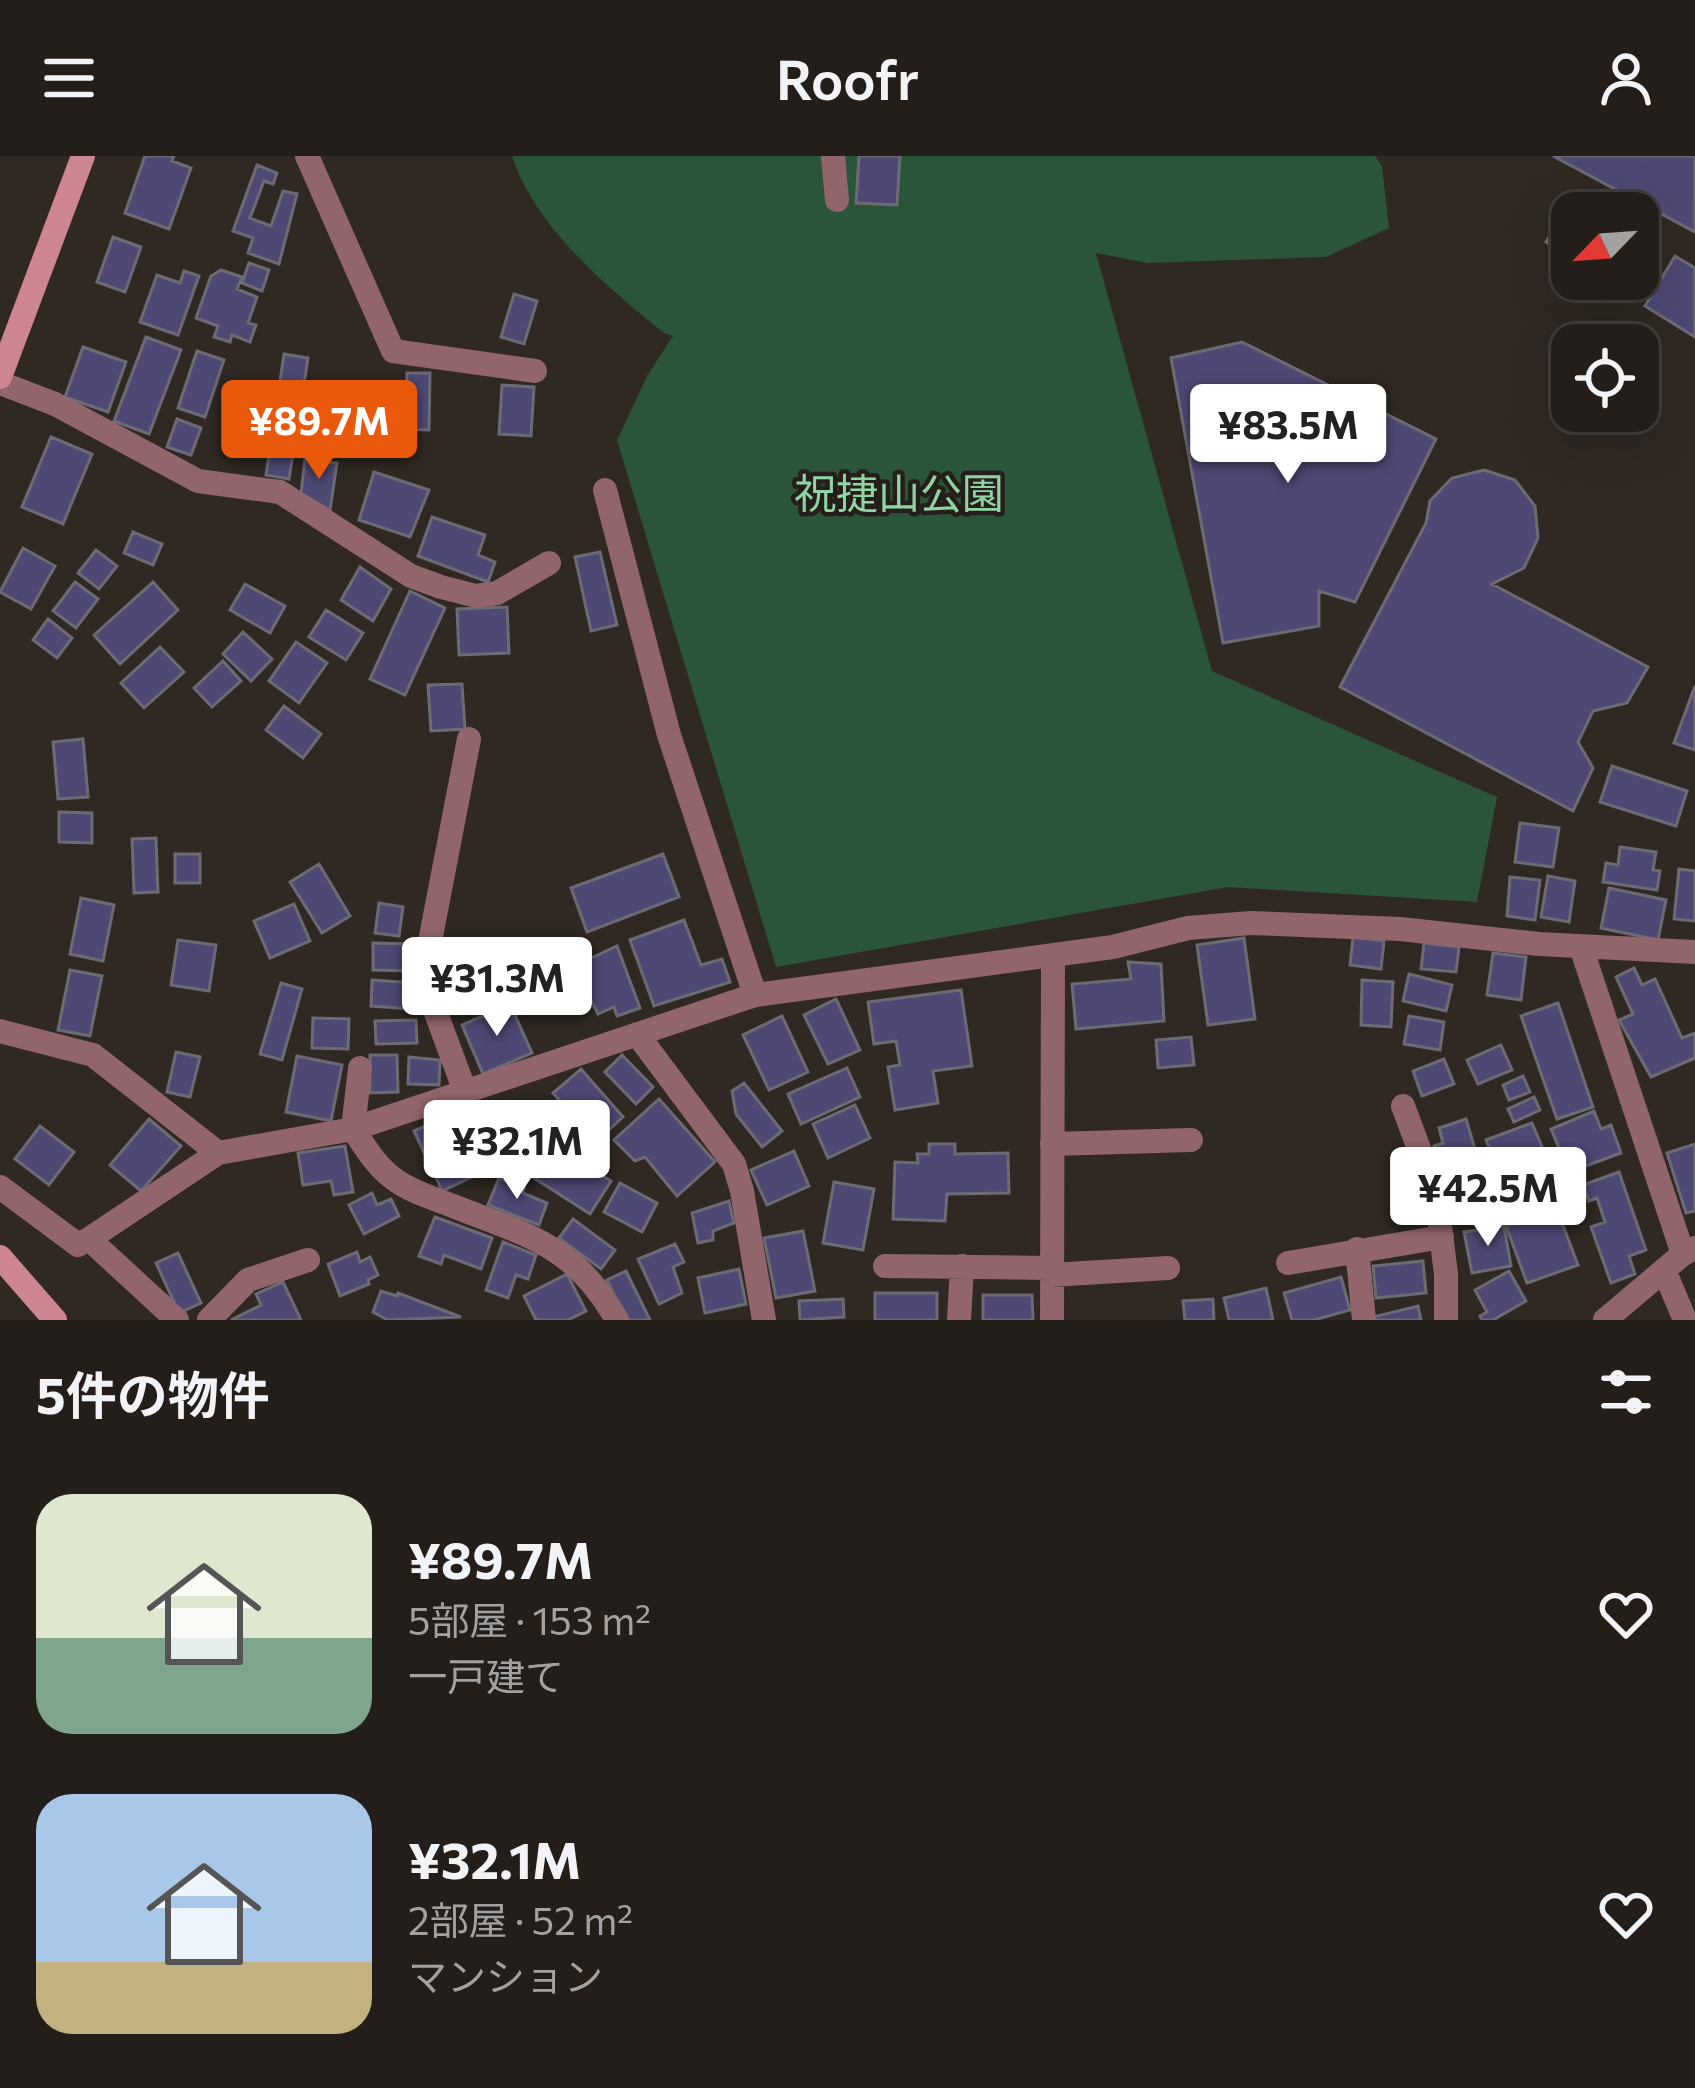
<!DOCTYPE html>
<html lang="ja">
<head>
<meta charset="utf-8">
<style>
  :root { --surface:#231e1a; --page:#2f2b27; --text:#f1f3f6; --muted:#a3a2a2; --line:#403c39; --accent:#ea580c }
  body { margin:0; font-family:Commissioner,"Noto Sans JP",sans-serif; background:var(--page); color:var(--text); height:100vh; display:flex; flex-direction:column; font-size:45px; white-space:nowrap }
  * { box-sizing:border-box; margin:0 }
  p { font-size:39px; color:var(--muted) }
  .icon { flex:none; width:66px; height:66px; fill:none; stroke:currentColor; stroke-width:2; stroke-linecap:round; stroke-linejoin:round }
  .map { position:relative; height:1164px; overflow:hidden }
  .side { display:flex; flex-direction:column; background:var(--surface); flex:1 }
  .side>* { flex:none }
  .needle { width:78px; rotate:245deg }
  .fabs { position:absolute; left:1551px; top:36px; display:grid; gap:24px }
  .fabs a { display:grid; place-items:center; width:108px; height:108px; border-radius:24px; background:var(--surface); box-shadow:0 12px 48px #0002,0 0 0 3px var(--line); font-size:60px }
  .price { position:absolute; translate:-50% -102px; padding:0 27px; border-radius:12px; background:#fff; color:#222; font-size:39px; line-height:78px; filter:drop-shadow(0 3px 6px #0008) }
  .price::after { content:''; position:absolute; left:50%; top:72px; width:36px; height:27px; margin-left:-18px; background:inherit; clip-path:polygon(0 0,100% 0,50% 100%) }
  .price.current { background:var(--accent); color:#fff }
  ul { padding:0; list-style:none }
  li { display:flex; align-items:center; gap:36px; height:300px; padding:0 36px }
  li span { display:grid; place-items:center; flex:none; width:336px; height:240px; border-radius:36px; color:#555 }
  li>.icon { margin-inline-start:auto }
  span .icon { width:144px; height:144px; fill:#fffc; stroke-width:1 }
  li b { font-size:51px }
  h2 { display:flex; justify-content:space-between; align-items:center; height:144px; padding:0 36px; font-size:51px }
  header { display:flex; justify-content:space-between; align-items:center; height:156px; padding:0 36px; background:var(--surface); font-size:54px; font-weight:600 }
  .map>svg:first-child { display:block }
</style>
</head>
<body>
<header><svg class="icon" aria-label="menu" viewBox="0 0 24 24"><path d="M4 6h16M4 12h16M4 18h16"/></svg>Roofr<svg class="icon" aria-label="person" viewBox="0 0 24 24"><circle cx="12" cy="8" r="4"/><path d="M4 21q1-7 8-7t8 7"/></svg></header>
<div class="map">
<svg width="1695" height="1164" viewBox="0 0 1695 1164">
  <rect width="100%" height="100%" fill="#2f2823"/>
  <!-- green -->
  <path fill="#2b5538" d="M512 0H1375L1382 10 1389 72 1326 101 1147 107 1096 97 1212 515 1497 641 1477 746 1228 731 776 811 617 284 647 220 673 180 664 177C607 131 535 71 512 0Z"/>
  <!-- building -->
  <path fill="#4e4974" stroke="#6c6b74" stroke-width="3" d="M145 0H174L172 5 191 12 169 73 125 57Z
    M859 0H900L897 49 856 47Z
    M1553 0H1695V76Z
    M257 9 277 17 273 28 264 25 250 62 271 70 283 35 297 38 279 108 248 97 253 82 233 75Z
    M1571 44 1592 57H1572V103L1546 86Z
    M113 81 141 91 125 136 97 126Z
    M1675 100 1695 112V181L1645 150Z
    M249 107 269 114 262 135 242 127Z
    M221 114 242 121 237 133 257 141 248 167 256 169 250 186 232 179 230 186 214 181 218 170 196 162 211 120Z
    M184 115 199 120 178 179 140 166 157 119 180 127Z
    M514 138 537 145 524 188 501 181Z
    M146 181 181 194 149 278 114 265Z
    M1242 186 1436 283 1355 446 1319 435V470L1223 487 1171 202Z
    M83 191 126 206 108 256 65 241Z
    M197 195 224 204 205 261 178 252Z
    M284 198 308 202 289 323 266 319Z
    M407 217H430L429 274 406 273Z
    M502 229 534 231 531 280 499 278Z
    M238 235 259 242 251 269 230 263Z
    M177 263 201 272 191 299 167 291Z
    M51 281 92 298 63 368 22 351Z
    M305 303 337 307 330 354 301 338Z
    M1484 314 1515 324 1535 350 1538 382 1524 412 1492 428 1648 511 1627 547 1593 555 1578 586 1593 612 1573 655 1340 531 1426 367 1430 345 1452 322Z
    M374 316 429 334 410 381 359 364Z
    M432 361 485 379 478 399 495 406 488 426 418 400Z
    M133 376 162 388 153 409 124 397Z
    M23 392 55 410 31 453 0 436Z
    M96 394 117 410 99 433 78 417Z
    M600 396 617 469 591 475 575 401Z
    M360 411 391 433 373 465 341 444Z
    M75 426 98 443 76 472 53 455Z
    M153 426 178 454 120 508 94 479Z
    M245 428 285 450 270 477 230 454Z
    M410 435 445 452 405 539 370 523Z
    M507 451 509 497 459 499 457 453Z
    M326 454 363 477 346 504 309 481Z
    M48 463 72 482 57 502 33 484Z
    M243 476 272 503 251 525 223 498Z
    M296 486 327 507 299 547 269 525Z
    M160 491 184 516 144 552 121 527Z
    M223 505 241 525 212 551 194 532Z
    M462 528 465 573 431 575 428 529Z
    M1695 530V594L1674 587Z
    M284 550 321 578 303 602 266 574Z
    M83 583 88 641 58 643 53 586Z
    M1612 610 1687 635 1676 670 1600 646Z
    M59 656 92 657V687L59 686Z
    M1520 667 1559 672 1553 711 1515 706Z
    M156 682 158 736 134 737 132 683Z
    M1620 691 1656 696 1653 714 1660 715 1657 734 1603 726 1606 707 1618 709Z
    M175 698H200V727H175Z
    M663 698 679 741 587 776 571 732Z
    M319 708 350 760 322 777 290 726Z
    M1679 713 1695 715V765L1674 763Z
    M1548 720 1575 725 1569 766 1541 761Z
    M1510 721 1540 724 1535 764 1507 760Z
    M1609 732 1666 744 1658 784 1601 772Z
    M81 742 114 749 103 805 70 798Z
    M379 747 403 751 399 780 375 777Z
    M294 748 310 785 270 802 254 765Z
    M684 764 701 809 722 803 730 826 654 850 630 784Z
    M1353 781 1384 785 1381 813 1350 809Z
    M1244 782 1255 863 1208 869 1197 789Z
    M178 784 216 789 209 835 171 829Z
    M373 787 411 788V815L373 814Z
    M1424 787 1459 791 1456 816 1421 813Z
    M617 790 640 852 617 860 614 851 598 858 574 810Z
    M1493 797 1526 801 1521 844 1487 839Z
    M1128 806 1161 808 1164 865 1076 873 1072 828 1131 823Z
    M1634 812 1642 829 1655 823 1682 882 1695 877V902L1651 921 1619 864 1633 858 1616 821Z
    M70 814 102 820 90 880 58 874Z
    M1409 818 1452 829 1446 855 1403 845Z
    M372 824 414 827 412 853 371 850Z
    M1362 824 1393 826 1391 871 1361 869Z
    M281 827 302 833 282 904 260 898Z
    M961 834 972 910 933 915 938 947 895 954 888 911 900 909 896 885 874 888 868 846Z
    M836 843 860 894 828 908 804 859Z
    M1558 847 1593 951 1557 963 1521 860Z
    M510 848 532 897 483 918 462 869Z
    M782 860 808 916 769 934 743 879Z
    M1409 860 1444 866 1440 894 1404 888Z
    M313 862 349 863 348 893 312 892Z
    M416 864 417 887 376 888 375 865Z
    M1191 881 1194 909 1158 912 1156 884Z
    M1501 889 1512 914 1478 928 1467 904Z
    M176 896 200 901 190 941 167 936Z
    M370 899H397L398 936 370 937Z
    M622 899 653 931 636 948 605 916Z
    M297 900 342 909 331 965 286 956Z
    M409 901 440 904 439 929 408 928Z
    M1444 903 1454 928 1422 940 1413 915Z
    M847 912 860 941 801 968 788 938Z
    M581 913 623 961 596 986 553 937Z
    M1523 920 1530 936 1509 944 1503 929Z
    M744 927 782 975 762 991 736 958 732 935Z
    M1534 941 1540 954 1514 966 1508 953Z
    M659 943 715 1006 677 1040 645 1001 635 1005 614 984Z
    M502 946 535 979 510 1003 478 970Z
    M855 949 870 982 828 1002 813 968Z
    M1594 955 1601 973 1611 969 1621 997 1569 1016 1551 973Z
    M452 958 464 983 426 1001 414 975Z
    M149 963 181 990 141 1035 110 1009Z
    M1466 963 1475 993 1440 1006 1434 990 1443 987 1439 972Z
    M1532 967 1543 993 1496 1011 1486 984Z
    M40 970 74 996 49 1029 15 1003Z
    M540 980 611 1025 590 1058 520 1013Z
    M475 988 487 1014 442 1035 431 1009Z
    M929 988H955V998L1008 997 1009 1037 947 1038 945 1065 893 1063 895 1006 918 1007 917 998H929Z
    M1695 988V1055L1686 1057 1667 997Z
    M345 990 353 1036 334 1039 331 1025 303 1029 298 997Z
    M794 995 809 1030 767 1049 751 1014Z
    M1619 1016 1646 1094 1629 1100 1635 1118 1611 1127 1591 1071 1605 1066 1597 1042 1589 1045 1583 1029Z
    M1528 1018 1542 1057 1556 1051 1578 1109 1527 1127 1506 1070 1517 1066 1503 1028Z
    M1472 1020 1474 1028 1491 1023 1499 1056 1457 1066 1446 1027Z
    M499 1022 524 1032 523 1037 547 1047 539 1069 488 1049Z
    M834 1026 874 1033 863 1094 823 1087Z
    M620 1027 657 1047 642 1076 604 1056Z
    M372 1037 377 1049 391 1043 399 1060 364 1078 349 1049Z
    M729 1045 734 1067 713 1075V1084L698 1087 692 1057Z
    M435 1061 492 1082 481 1113 444 1099 441 1108 419 1100Z
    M573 1063 615 1094 601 1113 559 1082Z
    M1504 1070 1511 1110 1472 1117 1464 1076Z
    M803 1075 815 1135 776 1142 764 1082Z
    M503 1086 536 1099 528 1123 516 1119 508 1142 486 1134Z
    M675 1088 684 1106 673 1111 682 1137 659 1148 638 1103Z
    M357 1096 360 1106 370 1101 378 1119 368 1124 369 1128 340 1140 328 1108Z
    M178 1097 201 1147 179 1157 156 1107Z
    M1423 1105 1426 1137 1376 1142 1373 1110Z
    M739 1113 746 1148 705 1157 698 1122Z
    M626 1115 650 1164H626L607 1124Z
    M1509 1115 1526 1145 1493 1164H1482L1480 1160 1487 1156 1475 1134Z
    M567 1118 586 1155 568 1164H536L524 1140Z
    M1341 1121 1350 1154 1314 1164H1292L1284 1137Z
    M283 1126 301 1164H231L261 1149 256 1138Z
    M1266 1132 1273 1164H1229L1224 1142Z
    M381 1135 397 1140 398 1137 461 1161 388 1164 373 1156Z
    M875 1137H937V1164H875Z
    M983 1139H1032L1033 1164H983Z
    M843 1143 844 1161 800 1164 799 1145Z
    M1213 1143 1214 1164H1185L1183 1145Z
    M1418 1150 1421 1164H1374L1373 1161Z"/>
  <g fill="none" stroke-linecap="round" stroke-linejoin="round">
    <!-- street -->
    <path stroke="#92656c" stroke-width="24" d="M307 0 393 195 535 215
      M833 0 837 44
      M0 227 55 248 198 325 280 336 411 420 441 431 476 440 497 437 549 407
      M605 334 669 579 755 839
      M1581 791 1683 1098
      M0 875 93 899 218 997
      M637 878 734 1008 742 1035 764 1164
      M360 912 353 973C365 991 376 1010 394 1023 411 1036 434 1042 453 1050 529 1080 575 1089 617 1164
      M466 938 423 822 469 583
      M1403 950 1436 1038 1446 1118V1164
      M1052 988 1191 984
      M0 1031 78 1089 89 1083
      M1357 1093 1364 1164
      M1288 1107 1442 1081
      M885 1110 1051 1112
      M1664 1114 1685 1164
      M1051 1119 1168 1112
      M177 1164 89 1083 218 997 353 973 755 839 1113 791 1188 772 1251 767 1400 773 1539 788 1695 796
      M209 1164 248 1124 308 1104
      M959 1164 962 1110
      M1052 1164 1053 800
      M1605 1164 1683 1098 1695 1092"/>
    <!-- secondary -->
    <path stroke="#cd8591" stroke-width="24" d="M0 221 83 0
      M0 1101 55 1164"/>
  </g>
  <g text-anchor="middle" stroke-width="9" stroke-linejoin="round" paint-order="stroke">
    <!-- park labels -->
    <g font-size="42" fill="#8ed5a3" stroke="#261e1a">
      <text x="899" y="353">祝捷山公園</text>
    </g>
  </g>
</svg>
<div class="fabs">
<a><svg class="needle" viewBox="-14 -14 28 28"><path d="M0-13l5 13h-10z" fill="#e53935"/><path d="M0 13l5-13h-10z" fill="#a3a2a2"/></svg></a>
<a><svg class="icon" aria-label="locate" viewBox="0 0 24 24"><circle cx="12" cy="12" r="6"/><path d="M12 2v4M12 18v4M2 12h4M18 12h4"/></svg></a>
</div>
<b class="price current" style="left:319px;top:326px">¥89.7M</b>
<b class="price" style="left:1288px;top:330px">¥83.5M</b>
<b class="price" style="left:497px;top:883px">¥31.3M</b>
<b class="price" style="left:517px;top:1046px">¥32.1M</b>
<b class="price" style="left:1488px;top:1093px">¥42.5M</b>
</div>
<section class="side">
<h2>5件の物件<svg class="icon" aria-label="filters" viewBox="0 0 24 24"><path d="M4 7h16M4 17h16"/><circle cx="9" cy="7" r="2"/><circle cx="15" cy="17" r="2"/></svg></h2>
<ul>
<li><span style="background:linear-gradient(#dfe7d0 60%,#7fa58c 0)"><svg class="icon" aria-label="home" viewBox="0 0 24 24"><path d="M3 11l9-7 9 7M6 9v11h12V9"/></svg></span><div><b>¥89.7M</b><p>5部屋 · 153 m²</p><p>一戸建て</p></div><svg class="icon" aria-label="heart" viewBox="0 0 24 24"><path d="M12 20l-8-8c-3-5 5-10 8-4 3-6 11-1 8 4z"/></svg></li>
<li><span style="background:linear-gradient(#a9c7e8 70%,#c2b280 0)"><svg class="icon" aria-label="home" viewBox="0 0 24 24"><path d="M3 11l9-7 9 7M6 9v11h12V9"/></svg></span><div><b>¥32.1M</b><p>2部屋 · 52 m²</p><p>マンション</p></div><svg class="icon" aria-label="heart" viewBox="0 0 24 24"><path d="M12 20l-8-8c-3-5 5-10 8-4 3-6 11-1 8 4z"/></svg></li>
</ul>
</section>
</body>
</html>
